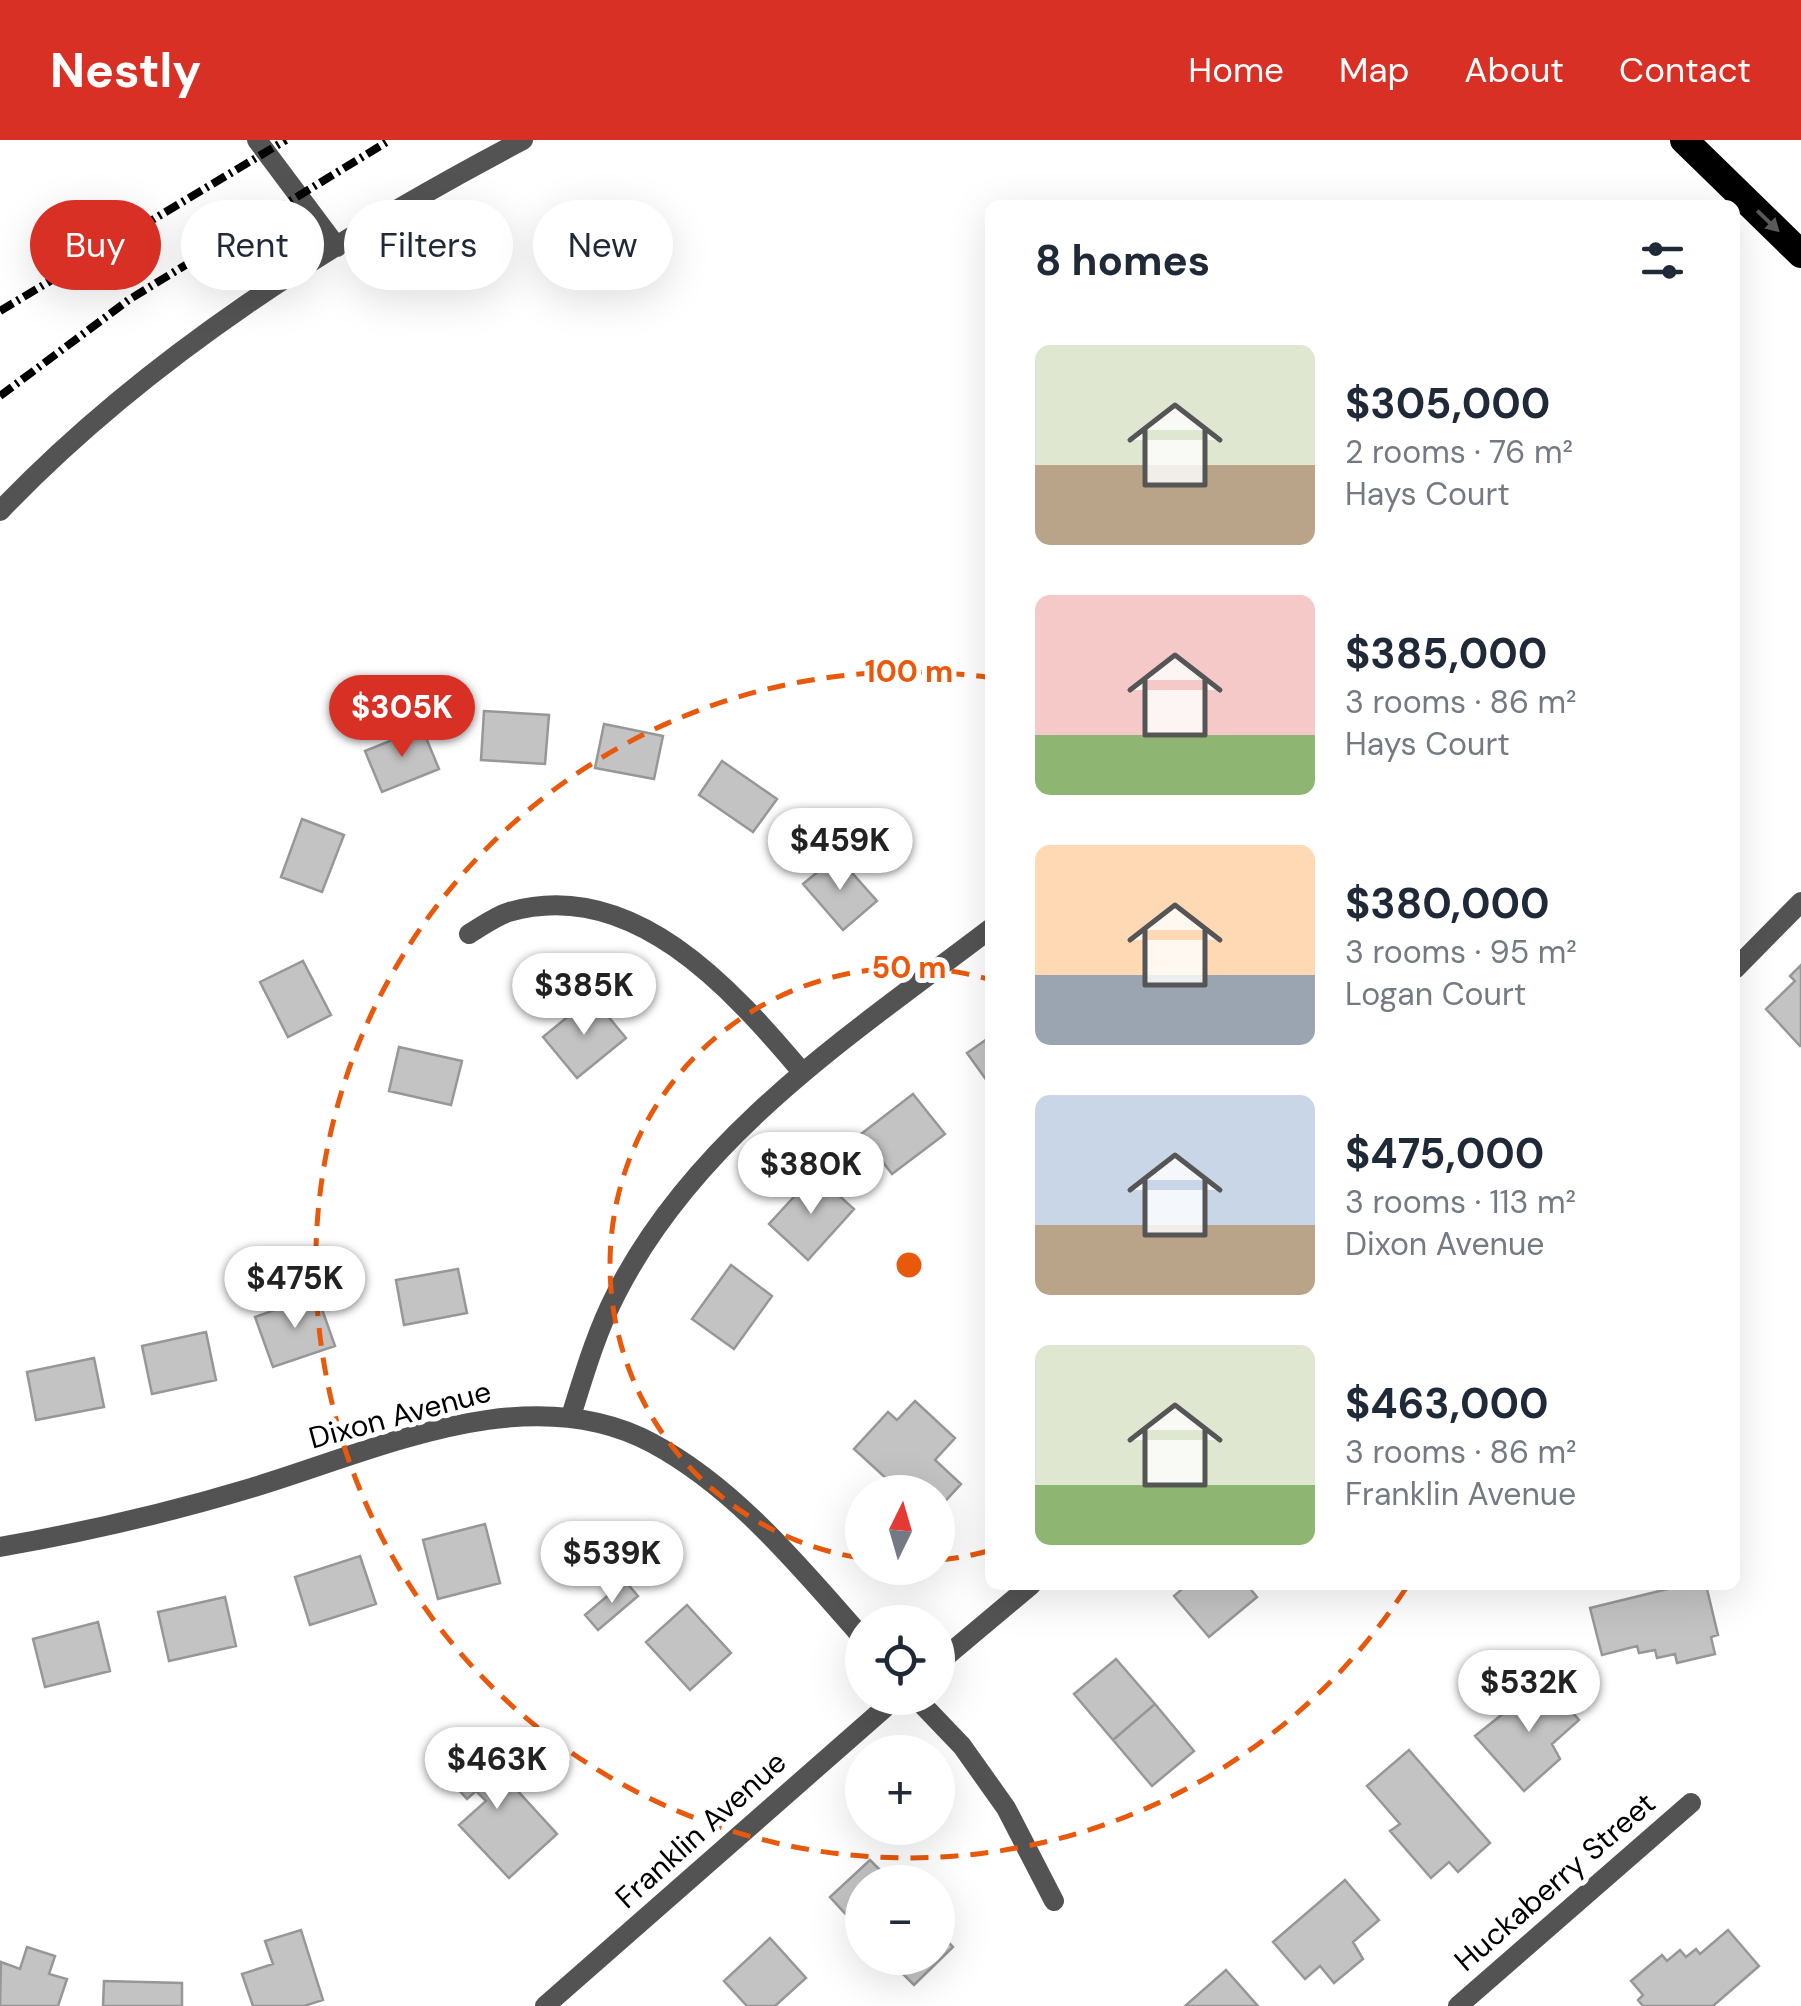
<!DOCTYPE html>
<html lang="en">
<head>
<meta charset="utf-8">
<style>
  :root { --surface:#fff; --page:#f2f2f3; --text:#1f2937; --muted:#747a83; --accent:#d93025 }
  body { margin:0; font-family:"DM Sans",sans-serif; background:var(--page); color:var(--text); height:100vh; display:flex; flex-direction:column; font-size:38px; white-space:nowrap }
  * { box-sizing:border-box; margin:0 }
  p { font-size:32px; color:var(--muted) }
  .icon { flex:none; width:55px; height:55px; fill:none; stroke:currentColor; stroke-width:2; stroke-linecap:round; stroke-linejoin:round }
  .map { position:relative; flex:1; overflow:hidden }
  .drawer { position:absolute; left:985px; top:60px; width:755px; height:1390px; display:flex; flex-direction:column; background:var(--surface); border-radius:15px; box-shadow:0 10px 40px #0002 }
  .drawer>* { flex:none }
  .guide { position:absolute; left:30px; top:60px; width:805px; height:90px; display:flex; gap:20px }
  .needle { width:65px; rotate:5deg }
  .fabs { position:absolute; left:845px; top:1335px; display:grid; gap:20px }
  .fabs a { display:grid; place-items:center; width:110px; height:110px; border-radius:50%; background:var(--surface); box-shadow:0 10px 40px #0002; font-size:50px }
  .price { position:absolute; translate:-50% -85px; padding:0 22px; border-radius:35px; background:#fff; color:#222; font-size:32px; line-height:65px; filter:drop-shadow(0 2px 5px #0008) }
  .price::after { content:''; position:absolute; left:50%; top:60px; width:30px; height:22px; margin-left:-15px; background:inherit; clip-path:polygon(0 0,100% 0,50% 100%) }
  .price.selected { background:var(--accent); color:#fff }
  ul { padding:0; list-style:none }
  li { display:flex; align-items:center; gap:30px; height:250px; padding:0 50px }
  li span { display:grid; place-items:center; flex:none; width:280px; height:200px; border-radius:15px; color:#555 }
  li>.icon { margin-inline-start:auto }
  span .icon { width:120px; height:120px; fill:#fffc; stroke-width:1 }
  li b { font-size:42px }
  h2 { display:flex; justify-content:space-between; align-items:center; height:120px; padding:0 50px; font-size:42px }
  .tag { padding:0 35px; border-radius:45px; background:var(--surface); box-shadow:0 10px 40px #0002; font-size:35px; line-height:90px }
  .tag.selected { background:var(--accent); color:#fff }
  header { display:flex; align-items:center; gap:60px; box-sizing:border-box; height:140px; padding:0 50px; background:var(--accent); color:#fff }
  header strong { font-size:48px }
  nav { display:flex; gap:55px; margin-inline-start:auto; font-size:35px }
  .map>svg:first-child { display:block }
</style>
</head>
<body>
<header>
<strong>Nestly</strong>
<nav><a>Home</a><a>Map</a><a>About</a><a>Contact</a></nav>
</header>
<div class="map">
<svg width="1801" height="1866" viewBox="0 0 1801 1866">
  <rect width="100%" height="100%" fill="#fff"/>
  <!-- building -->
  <path fill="#c3c3c3" stroke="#979797" stroke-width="2.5" d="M484 571 549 575 545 624 481 620Z
    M604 584 663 596 654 639 595 628Z
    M422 588 439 629 382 652 365 611Z
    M722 621 777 659 753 692 699 655Z
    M302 679 344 695 322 752 281 737Z
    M837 716 877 761 843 790 803 744Z
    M303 821 331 875 288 897 260 842Z
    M1801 825V905L1800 906 1766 869 1795 841 1790 836Z
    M592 857 626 898 577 938 543 897Z
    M990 897V945L967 913Z
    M399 907 462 921 451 965 389 951Z
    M913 954 945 994 892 1034 861 994Z
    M815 1034 854 1069 808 1120 769 1084Z
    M731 1125 772 1156 734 1209 692 1179Z
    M458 1129 467 1173 404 1185 396 1140Z
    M317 1155 335 1206 273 1227 255 1177Z
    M206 1192 216 1240 152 1254 142 1206Z
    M94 1218 104 1267 36 1280 27 1232Z
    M915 1261 955 1298 935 1320 961 1344 938 1369V1352H901L854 1309 888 1272 897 1280Z
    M485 1384 500 1443 438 1459 423 1400Z
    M360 1416 376 1464 310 1485 295 1437Z
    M625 1441 638 1456 598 1490 585 1475Z
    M1187 1445H1247L1257 1457 1209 1497 1174 1456Z
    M1684 1445H1706L1718 1495 1711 1497 1715 1514 1677 1523 1675 1514 1657 1518 1655 1510 1639 1513 1637 1506 1602 1515 1590 1468Z
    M225 1457 236 1506 169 1521 158 1472Z
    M687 1465 731 1513 690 1550 646 1502Z
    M98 1482 110 1531 45 1547 33 1499Z
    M1116 1519 1155 1564 1113 1600 1074 1554Z
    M1544 1541 1579 1580 1552 1604 1560 1619 1524 1651 1475 1596Z
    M1155 1564 1194 1611 1152 1646 1113 1600Z
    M471 1600 557 1694 509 1738 459 1685 486 1661 476 1651 467 1659 440 1629Z
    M1409 1610 1490 1703 1458 1732 1449 1722 1431 1738 1390 1691 1400 1684 1367 1646Z
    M870 1720 892 1742H862V1792L830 1757Z
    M1345 1740 1379 1780 1353 1802 1363 1819 1334 1843 1320 1826 1305 1839 1273 1802Z
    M301 1790 323 1860 304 1866H253L242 1834 273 1824 265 1801Z
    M1728 1790 1759 1826 1713 1866H1643L1638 1860 1643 1855 1631 1841 1662 1815 1667 1821 1680 1810 1686 1817 1696 1809 1700 1814Z
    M938 1791 953 1807 914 1845 887 1818H938Z
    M770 1798 806 1838 775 1866H747L724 1841Z
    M27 1807 55 1816 49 1834 67 1839 58 1866H0L1 1822 20 1829Z
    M1226 1830 1258 1866H1185Z
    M104 1841 182 1843V1866H103Z"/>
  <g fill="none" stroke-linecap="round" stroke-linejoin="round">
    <!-- minor -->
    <path stroke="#535353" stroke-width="20" d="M257 0 337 107
      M0 371C148 216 335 99 523 0
      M469 794C481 787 495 776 509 772 632 736 732 849 802 932
      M1735 829 1801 762
      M571 1276C584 1235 596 1193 616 1154 697 995 852 894 990 789
      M0 1407C85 1392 168 1373 251 1348 375 1311 527 1236 652 1303 736 1348 800 1427 862 1497
      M938 1523 1031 1445
      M916 1558 962 1606 1006 1668 1054 1761
      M545 1866 896 1558
      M1458 1866 1691 1663"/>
    <!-- trunk -->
    <path stroke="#000" stroke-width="28" d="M1684 0 1801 114"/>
    <!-- rail -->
    <path stroke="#000" stroke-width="8" stroke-dasharray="15 5 2.5 5" stroke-linecap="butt" d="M0 171 286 0
      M0 256 130 159 390 0"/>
  </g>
  <!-- one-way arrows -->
  <defs><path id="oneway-solid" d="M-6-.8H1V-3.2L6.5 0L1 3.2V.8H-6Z" transform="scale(2.5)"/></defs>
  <use fill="#595959" href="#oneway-solid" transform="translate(1768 81) rotate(44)"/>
  <!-- distance rings -->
  <g fill="none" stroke="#e8590c" stroke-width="5" stroke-dasharray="18 12">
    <path d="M988 1411A297 297 0 0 1 940 1420M860 1418A297 297 0 1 1 988 839"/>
    <path d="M1406 1448A593 593 0 1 1 986 537"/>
  </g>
  <g text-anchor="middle" stroke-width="10" stroke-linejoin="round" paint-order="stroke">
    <!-- street labels -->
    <g font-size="30" fill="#000" stroke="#fff">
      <text transform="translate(400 1275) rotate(-15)" y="10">Dixon Avenue</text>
      <text transform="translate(701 1690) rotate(-42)" y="10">Franklin Avenue</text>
      <text transform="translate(1555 1742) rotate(-41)" y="10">Huckaberry Street</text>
    </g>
  </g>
  <circle cx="909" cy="1125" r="15" fill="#e8590c" stroke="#fff" stroke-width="5"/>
  <g font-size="30" text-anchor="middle" font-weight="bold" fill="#e8590c" stroke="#fff" stroke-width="10" stroke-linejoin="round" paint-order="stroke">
    <text x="909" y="542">100 m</text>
    <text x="909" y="838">50 m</text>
  </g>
</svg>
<div class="fabs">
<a><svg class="needle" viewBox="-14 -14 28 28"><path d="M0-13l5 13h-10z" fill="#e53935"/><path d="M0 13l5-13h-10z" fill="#747a83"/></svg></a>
<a><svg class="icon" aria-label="locate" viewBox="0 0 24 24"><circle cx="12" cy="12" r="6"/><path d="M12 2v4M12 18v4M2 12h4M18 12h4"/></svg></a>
<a>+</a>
<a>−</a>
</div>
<b class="price selected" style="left:402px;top:620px">$305K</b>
<b class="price" style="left:840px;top:753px">$459K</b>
<b class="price" style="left:584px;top:898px">$385K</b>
<b class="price" style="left:811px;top:1077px">$380K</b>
<b class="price" style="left:295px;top:1191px">$475K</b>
<b class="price" style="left:612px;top:1466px">$539K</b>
<b class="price" style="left:1529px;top:1595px">$532K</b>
<b class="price" style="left:497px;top:1672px">$463K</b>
<div class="guide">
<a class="tag selected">Buy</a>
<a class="tag">Rent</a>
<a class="tag">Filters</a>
<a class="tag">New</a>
</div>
<section class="drawer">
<h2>8 homes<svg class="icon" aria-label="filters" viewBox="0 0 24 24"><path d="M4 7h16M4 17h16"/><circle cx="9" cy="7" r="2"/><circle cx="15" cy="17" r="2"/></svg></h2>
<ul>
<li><span style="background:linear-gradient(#dfe7d0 60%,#b9a48a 0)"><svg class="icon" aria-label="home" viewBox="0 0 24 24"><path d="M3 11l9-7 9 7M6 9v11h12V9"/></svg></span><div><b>$305,000</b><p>2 rooms · 76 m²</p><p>Hays Court</p></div></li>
<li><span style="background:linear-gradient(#f6c9c9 70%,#8fb573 0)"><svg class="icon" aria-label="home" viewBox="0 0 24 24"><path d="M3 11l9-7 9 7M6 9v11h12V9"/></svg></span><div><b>$385,000</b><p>3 rooms · 86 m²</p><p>Hays Court</p></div></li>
<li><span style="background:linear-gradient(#ffd9b3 65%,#9aa5b1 0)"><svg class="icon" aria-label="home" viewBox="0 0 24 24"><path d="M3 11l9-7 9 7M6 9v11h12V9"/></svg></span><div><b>$380,000</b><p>3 rooms · 95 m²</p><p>Logan Court</p></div></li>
<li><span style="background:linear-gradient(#c9d6e8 65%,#b9a48a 0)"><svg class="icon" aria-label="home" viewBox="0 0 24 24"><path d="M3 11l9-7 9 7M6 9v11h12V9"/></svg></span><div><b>$475,000</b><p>3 rooms · 113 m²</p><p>Dixon Avenue</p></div></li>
<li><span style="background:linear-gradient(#dfe7d0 70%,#8fb573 0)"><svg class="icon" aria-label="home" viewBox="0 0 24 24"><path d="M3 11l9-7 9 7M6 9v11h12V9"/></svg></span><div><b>$463,000</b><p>3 rooms · 86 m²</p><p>Franklin Avenue</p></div></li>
</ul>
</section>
</div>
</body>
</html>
